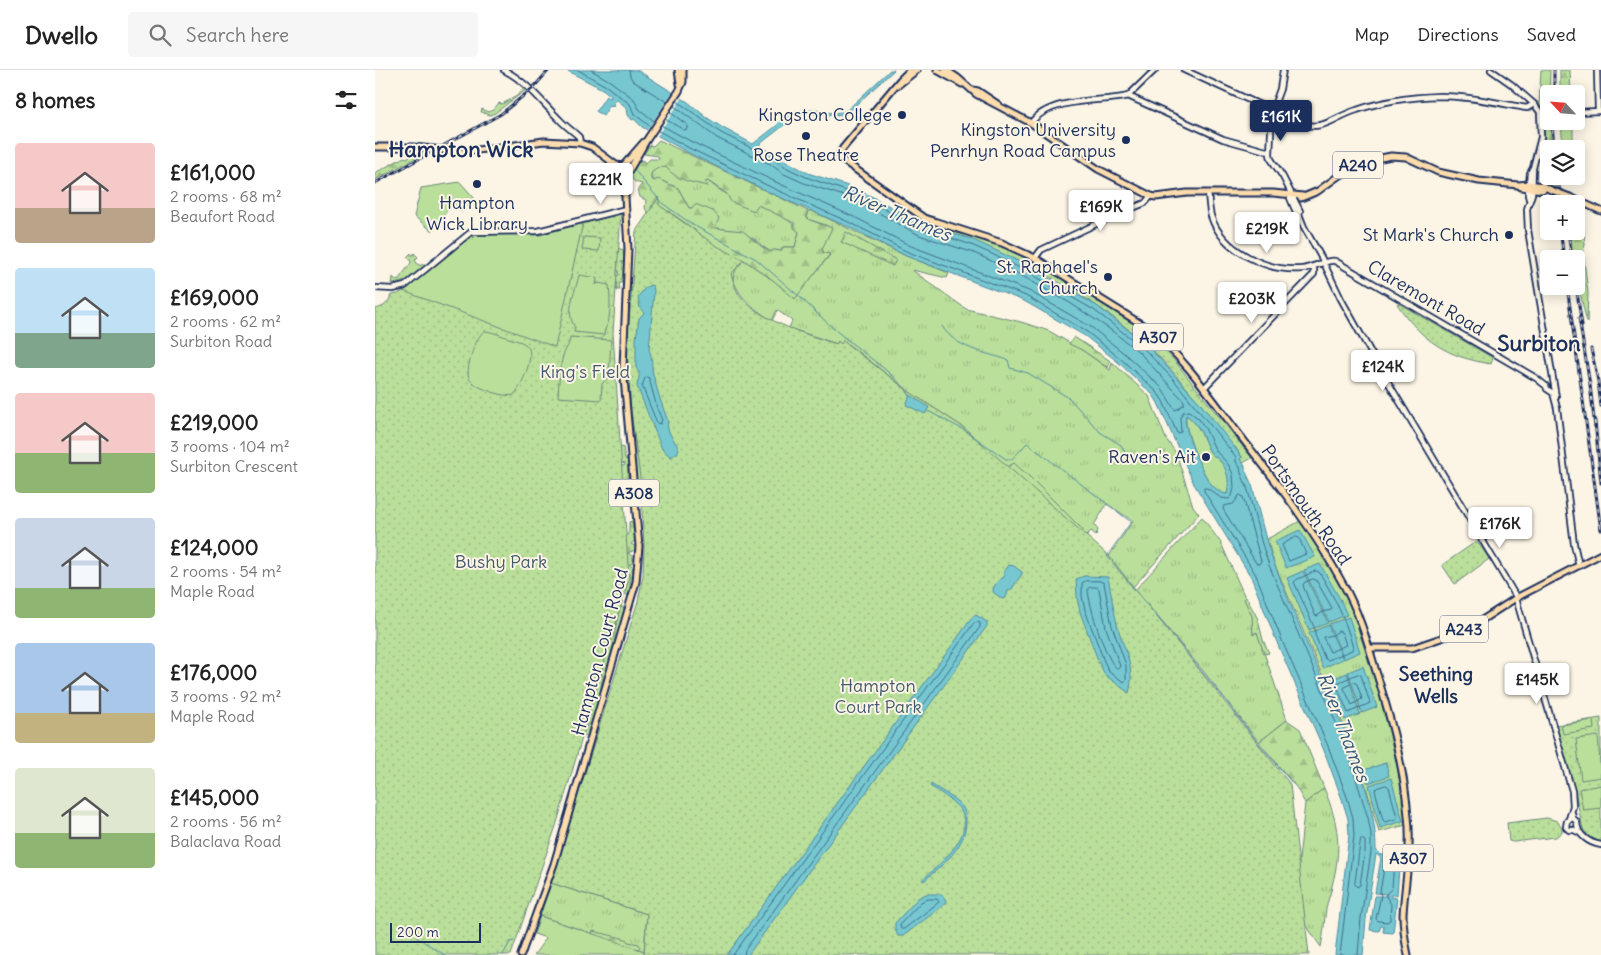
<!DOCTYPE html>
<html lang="en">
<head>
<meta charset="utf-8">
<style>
  :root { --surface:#fff; --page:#f6f6f6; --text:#222; --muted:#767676; --line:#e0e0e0; --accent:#1b2f5e }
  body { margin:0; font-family:Delius,sans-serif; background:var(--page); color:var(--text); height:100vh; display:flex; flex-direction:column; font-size:19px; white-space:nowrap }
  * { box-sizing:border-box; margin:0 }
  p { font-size:16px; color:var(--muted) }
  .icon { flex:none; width:28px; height:28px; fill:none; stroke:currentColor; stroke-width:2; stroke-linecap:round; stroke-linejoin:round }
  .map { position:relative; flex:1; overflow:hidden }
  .panel { display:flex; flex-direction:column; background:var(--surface); width:375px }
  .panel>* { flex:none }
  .needle { width:32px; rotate:296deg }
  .tools { position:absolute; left:1165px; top:15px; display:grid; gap:10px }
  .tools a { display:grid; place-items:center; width:45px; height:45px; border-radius:5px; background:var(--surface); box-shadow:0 2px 12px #0003; font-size:25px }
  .scale { position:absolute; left:15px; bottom:12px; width:91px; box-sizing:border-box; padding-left:5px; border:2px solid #1b2f5e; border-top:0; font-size:14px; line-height:18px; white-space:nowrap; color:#1b2f5e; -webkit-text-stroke:4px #fcf5e5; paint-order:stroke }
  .price { position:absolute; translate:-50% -42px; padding:0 11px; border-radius:5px; background:#fff; color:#222; font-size:16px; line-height:32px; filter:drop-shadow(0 1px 2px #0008) }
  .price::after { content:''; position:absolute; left:50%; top:30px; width:15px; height:11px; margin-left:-8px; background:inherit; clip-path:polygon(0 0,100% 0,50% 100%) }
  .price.on { background:var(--accent); color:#fff }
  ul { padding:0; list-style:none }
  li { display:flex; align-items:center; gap:15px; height:125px; padding:0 15px }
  li span { display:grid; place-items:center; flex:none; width:140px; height:100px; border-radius:5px; color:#555 }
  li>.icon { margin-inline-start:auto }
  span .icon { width:60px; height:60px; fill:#fffc; stroke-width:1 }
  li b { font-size:21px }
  h2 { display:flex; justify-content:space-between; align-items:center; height:60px; padding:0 15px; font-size:21px }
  header { display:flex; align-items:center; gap:30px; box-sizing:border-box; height:70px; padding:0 25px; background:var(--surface); border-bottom:1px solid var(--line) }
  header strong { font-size:24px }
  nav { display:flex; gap:28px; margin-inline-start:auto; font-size:18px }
  .search { width:350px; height:45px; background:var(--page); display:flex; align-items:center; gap:12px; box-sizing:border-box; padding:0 18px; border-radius:5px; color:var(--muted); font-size:19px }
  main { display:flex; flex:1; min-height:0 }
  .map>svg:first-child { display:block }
</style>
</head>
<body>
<header>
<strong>Dwello</strong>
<div class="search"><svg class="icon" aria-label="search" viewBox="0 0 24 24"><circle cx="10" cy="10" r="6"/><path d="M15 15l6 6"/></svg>Search here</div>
<nav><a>Map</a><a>Directions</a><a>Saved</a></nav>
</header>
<main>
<section class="panel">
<h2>8 homes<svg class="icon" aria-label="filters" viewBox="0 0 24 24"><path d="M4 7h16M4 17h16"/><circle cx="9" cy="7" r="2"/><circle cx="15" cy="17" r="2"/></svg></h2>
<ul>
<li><span style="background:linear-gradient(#f6c9c9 65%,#b9a48a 0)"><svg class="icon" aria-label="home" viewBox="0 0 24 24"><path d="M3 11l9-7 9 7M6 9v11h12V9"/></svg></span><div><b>£161,000</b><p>2 rooms · 68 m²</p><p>Beaufort Road</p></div></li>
<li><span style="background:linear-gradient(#bfe0f5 65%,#7fa58c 0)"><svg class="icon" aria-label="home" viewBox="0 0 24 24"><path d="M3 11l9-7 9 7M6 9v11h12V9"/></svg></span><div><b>£169,000</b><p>2 rooms · 62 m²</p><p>Surbiton Road</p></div></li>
<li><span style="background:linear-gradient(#f6c9c9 60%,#8fb573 0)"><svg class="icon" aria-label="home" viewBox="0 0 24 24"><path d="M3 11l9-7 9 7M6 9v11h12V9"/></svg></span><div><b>£219,000</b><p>3 rooms · 104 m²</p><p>Surbiton Crescent</p></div></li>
<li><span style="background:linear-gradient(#c9d6e8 70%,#8fb573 0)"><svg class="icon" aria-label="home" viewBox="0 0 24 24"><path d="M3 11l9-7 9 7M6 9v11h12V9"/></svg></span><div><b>£124,000</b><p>2 rooms · 54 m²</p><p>Maple Road</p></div></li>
<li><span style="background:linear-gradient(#a9c7e8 70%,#c2b280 0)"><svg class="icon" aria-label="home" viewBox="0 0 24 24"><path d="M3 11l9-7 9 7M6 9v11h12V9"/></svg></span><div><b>£176,000</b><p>3 rooms · 92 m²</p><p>Maple Road</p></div></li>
<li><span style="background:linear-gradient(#dfe7d0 65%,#8fb573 0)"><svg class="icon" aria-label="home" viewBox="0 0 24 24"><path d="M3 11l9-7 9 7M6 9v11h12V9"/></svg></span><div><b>£145,000</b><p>2 rooms · 56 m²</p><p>Balaclava Road</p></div></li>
</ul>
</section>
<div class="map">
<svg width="1226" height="885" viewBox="0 0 1226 885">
  <defs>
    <pattern id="grass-tufts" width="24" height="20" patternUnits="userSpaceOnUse" patternTransform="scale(1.25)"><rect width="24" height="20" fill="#badf9a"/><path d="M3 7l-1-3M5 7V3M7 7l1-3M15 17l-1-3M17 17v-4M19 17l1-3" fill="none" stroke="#9fc087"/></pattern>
    <pattern id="forest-firs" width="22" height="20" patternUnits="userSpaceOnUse" patternTransform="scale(1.25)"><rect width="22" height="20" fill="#badf9a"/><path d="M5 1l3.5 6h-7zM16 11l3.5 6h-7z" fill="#9fc087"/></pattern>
    <pattern id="park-dots" width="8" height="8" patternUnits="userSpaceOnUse" patternTransform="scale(1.25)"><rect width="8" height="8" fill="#badf9a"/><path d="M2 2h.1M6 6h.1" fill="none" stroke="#9fc087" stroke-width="1.8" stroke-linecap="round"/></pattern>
  </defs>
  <rect width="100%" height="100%" fill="#fcf5e5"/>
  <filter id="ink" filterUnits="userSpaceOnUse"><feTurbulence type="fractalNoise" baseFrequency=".02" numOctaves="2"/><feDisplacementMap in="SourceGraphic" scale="10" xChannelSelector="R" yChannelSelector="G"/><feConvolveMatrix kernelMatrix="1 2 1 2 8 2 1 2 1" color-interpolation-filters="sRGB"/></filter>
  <g filter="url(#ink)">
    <!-- grass -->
    <path fill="url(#grass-tufts)" stroke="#6a877c" fill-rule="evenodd" d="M286 97H291L332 116 330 112 333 111C339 116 345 121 352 124 375 135 410 139 424 162L420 177H408L406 181 399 180 396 182C389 178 385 174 379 169 372 164 349 158 339 158L317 138H314L303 118 276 109C275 101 279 100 286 97Z
      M433 141H437L531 186 574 203 572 208 537 200 591 239 646 252 674 261 707 280 735 300 737 292 774 326 791 369 801 383 818 436 824 444 757 518 734 486 758 451 732 434 719 455 723 460 721 465 716 461 710 467 639 394 632 397 588 357 536 323 469 271 466 274H462L414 258 417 251 402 240 397 251C375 235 365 230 356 204L369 190 398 210 420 228 455 185 449 183 447 179 451 155 435 150 431 147ZM472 164 521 190 466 172Z
      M827 447 846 473 880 550 878 556V565L882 562 912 650 884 672 829 602 760 520Z
      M925 451C942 478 961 505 974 533 980 548 985 565 990 580 1009 637 1025 696 1031 755L1004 762 983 689 899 493 892 469ZM988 597 993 613 987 643 973 603Z
      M949 718C964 755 967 777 957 816 956 824 952 831 951 839 949 851 949 864 946 877L919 838 930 733Z
      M176 813 272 844 269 881 165 846Z"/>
    <!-- forest -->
    <path fill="url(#forest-firs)" stroke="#6a877c" fill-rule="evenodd" d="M1166 0H1175L1174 41H1168L1164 36Z
      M1185 0H1195L1196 24H1185Z
      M149 17 152 19 120 43 115 45 106 42 107 39 113 42 118 40 124 33 127 34 142 26Z
      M1169 46H1174V51H1175L1177 79H1174V106H1180V117L1171 114 1172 105 1168 84 1166 83C1171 71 1166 58 1169 46Z
      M1186 51H1198V79H1188Z
      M284 70 433 141 431 147 435 150 457 158 447 179 449 183 455 184 420 229 398 210 369 190C362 194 357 207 358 215L384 260 320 160 295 142 277 135 276 138 279 140 274 145 270 138 271 130 265 127 263 119 267 114 260 112 255 107 264 91 267 90 271 93 275 89H284L283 86 269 84 275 75 278 76ZM286 97H291C300 110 319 113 333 116L330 112 333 111 352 124 356 132 379 141 383 135 419 153V158L424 162 420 177H408L406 181 399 180 396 182 387 177 368 161 340 158 344 148 338 141 320 134 317 138H314L303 118 283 109 279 111 276 109C275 101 279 100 286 97Z
      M42 81 52 82 0 110V103L29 87 32 88Z
      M1201 134 1207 137 1210 175 1208 181 1213 223 1212 253 1201 205V189H1198L1195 161H1201Z
      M471 162 521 190 518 196 466 172 469 168V164Z
      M242 178 249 180 248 185 250 187 249 192H246L249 194V208L246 209 247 213H244L245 220H241V206L244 205 242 198Z
      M699 267 734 290 735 291 733 298 707 280 694 274Z
      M255 346H261L269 435H265L262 432 259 384 257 375 259 372 255 351Z
      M248 377 250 389 253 390V410L246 407 245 395 249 396 250 394 244 392 245 378Z
      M639 393 657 409 708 460 707 466 630 403 632 397Z
      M257 451 260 470 256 474 260 476V480L253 483C258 486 259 488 257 494H254L258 498 257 500 258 502V506L256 507 254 526 248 523 251 466 254 462V452Z
      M871 527 883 549 888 570 894 583 889 584 882 562 878 564 877 546 869 529Z
      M245 537H248L250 541 241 573H239L236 583 238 584 233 600 227 611 224 632 213 660V666L206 665 207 662 211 659 222 608 227 606 224 598 235 566H239Z
      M912 650 925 659 949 718 930 733 921 717 884 672Z
      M218 861 251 869 253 872 264 874 265 877 262 880 216 866Z"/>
    <!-- park -->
    <path fill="url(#park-dots)" stroke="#6a877c" d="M284 127V135L340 175 369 190 356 204C358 209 359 214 361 219 376 249 431 264 461 274L463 271 466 274 468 271 536 323 588 357 734 486 915 714 934 885H269L272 844 176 813 263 531 268 506 269 475 265 407 256 341 252 279 261 161Z
      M246 143 238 263 254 509 181 756 136 885H0V239C9 237 13 234 16 225L23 224 28 221 97 164 98 168H99L100 164 165 165Z
      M561 156 621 174 646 186 669 197 718 228 774 264 799 290 877 388 868 393 865 389 867 387 861 378C852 372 844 358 837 349 822 329 805 310 788 291 731 231 639 183 560 158Z
      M1023 233 1118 288 1116 294C1072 287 1047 271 1022 234Z
      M1102 471 1114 489 1080 514 1067 495Z
      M1226 648V772L1214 767 1208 759 1198 713 1181 655Z
      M1172 748 1182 751 1187 757V762L1181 767 1138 772 1134 771 1132 753Z"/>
    <!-- garden -->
    <path fill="#badf9a" stroke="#6a877c" d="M85 112 100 129 86 142 78 133C73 138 69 144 68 149L57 161 39 146 46 118Z
      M208 153 180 277 28 221 97 164 98 168H99L100 164 165 165Z
      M209 167 225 168 224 181 207 180Z
      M36 183V185H39V183L43 187 40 190 43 195H47L49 193 52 196C41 204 31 213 17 214L18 207 21 210 24 209 36 193 35 189 32 187Z
      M204 205 222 208 221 215 223 213 234 215C235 226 236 242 233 253 231 258 229 260 229 265L199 262 200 257C189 242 201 221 204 205Z
      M109 261C116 261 124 265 131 267 138 270 149 271 153 277 160 287 146 317 139 325 130 328 97 317 94 308 90 298 101 267 109 261Z
      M195 267 236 270 234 306 227 314 226 330 183 327C184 313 184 300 188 286 190 279 195 275 195 267Z
      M812 345C826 357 827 367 835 382 838 386 841 387 844 390 854 399 855 412 852 424 846 424 841 419 836 414 828 405 806 355 812 345Z
      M1218 650 1219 659 1188 664 1186 655Z
      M1223 666 1226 707 1206 710 1201 669Z
      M1226 715V738L1208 740 1204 719Z
      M165 846 269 881V885H159L171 868 159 864Z"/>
    <!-- water -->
    <path fill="#76c7d0" stroke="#528aa2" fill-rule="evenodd" d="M191 0H262L313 32 331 47 348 58 378 74 409 50 412 53 385 74 384 76 433 103 473 116 498 127 549 155 596 169 620 180 645 192 722 236 770 273 825 333 867 387 865 389 870 396V400L877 415 892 473 899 493C917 541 938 587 958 634 977 679 1001 731 1001 780L1006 785 1025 786 1022 825H1016L1015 827 1022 828 1018 863 1008 862 1009 856H1006L1004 861 995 860 1000 826H1012V824L1000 823 1006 788 1001 784 991 849 988 885H960L974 765 973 749 967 729 948 678 903 575 876 507 819 414 783 333 778 325 743 292 710 266 649 231 531 186 476 158 400 125 312 82 267 57 259 49 257 50 253 45 252 38 241 29 238 36 235 35 228 46 221 41 231 26 235 28 236 26 229 20ZM811 345C827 357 827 367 835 382 838 386 841 387 844 390 853 399 855 412 852 424 846 424 841 419 836 414 828 405 806 355 811 345Z
      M515 0H519L471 44 461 46 439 43V40C451 42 460 45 472 40Z
      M275 215 278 216 279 221 274 280C278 287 276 296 278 304 282 320 287 336 293 351 290 361 300 370 304 379L302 383 296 387 287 379 262 316C263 308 267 305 261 298V269L264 248 269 243 265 238 263 227 270 218Z
      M535 325 554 337 550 344 531 335Z
      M925 460 940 487 911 498 900 471Z
      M945 494 965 529 972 545 954 552 929 500Z
      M634 495 639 496 647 502V504L636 520 633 521 631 528 627 529 618 522C618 515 623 510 629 507V502Z
      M928 501 953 553 934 560 912 508Z
      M709 506 733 507C736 522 738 538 742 554 748 578 761 597 754 623L730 605 724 593 705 542 702 527 701 509Z
      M599 545H601L612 552V556L373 885H352Z
      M974 547 985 582 969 589 954 554Z
      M953 555 968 589 948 598 934 563Z
      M988 596 1002 637 987 643 973 602Z
      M972 603 985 644 970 650 953 611Z
      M1011 693 1014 706 993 713 989 700Z
      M1016 708 1028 751 1005 758 994 715Z
      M556 714C566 721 581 728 588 738 590 741 591 745 591 749 592 777 568 794 549 811L547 810C563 796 605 762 583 737 575 729 565 722 555 716Z
      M551 824H566L571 830 569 835 528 866H523L520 859V853L543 828Z"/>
    <!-- pier -->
    <path fill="#fcf5e5" d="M299 20 308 27 282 66 281 69 270 61 272 60 277 53Z"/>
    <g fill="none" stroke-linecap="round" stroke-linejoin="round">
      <!-- shore -->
      <path stroke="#3f6c8c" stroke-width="1" d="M203 0 231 16 255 34 259 44 276 57
        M216 0 235 11 259 29 264 39 279 51
        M254 0 255 6 258 11 292 32
        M302 31 346 63 399 89 412 98 431 107 471 121 496 132 547 159 594 174 617 184 649 200 719 240 767 277 799 310 861 387V392L865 397 866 403 872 417 887 474 894 495 971 676 993 748 996 764V782L986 848 983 885
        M290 49 309 60 312 59V55L295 42
        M286 55 317 72 405 114 481 148 536 176 654 221 716 257 750 284 787 318 799 339 801 340 809 334V331L763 281 733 258 695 233 640 202 599 183 544 165 493 137 469 126 429 113 409 104 395 94 342 68 299 36
        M282 60 314 78 402 120 478 154 533 182 651 226 712 262 746 289 782 322 788 331 802 363 806 362 805 347 808 342 814 341 824 349 830 358 841 381 853 394 858 404 859 418 857 426 854 429 846 428 832 418H829V421L881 505 908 573 953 676 972 727 978 748 979 766 965 885
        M272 307 274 308 282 338 287 350 285 354 282 353 267 316 270 308Z
        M865 425 868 427 886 491 884 494 881 493 848 439 849 436 858 434Z
        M921 467 924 468 931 484 914 491 907 475Z
        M941 501 944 502C959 526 971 550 978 578L977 580 953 590 950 589 940 565V559L919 512 921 510Z
        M938 509 941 510 957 538 956 540 948 542 942 546 940 545 928 516 929 513Z
        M725 511 729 513 737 556 751 595V610L749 612 734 602 729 591 710 540 707 526V513L710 511Z
        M715 517H722L724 519 731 558 745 596 743 599C732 595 713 533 713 519Z
        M964 561 967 563 971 575 955 582 948 567 958 565Z
        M983 604 986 605 995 633 973 643 961 614Z
        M979 612 982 614 987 629 977 635 969 618Z
        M1011 715 1014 717 1022 747 1021 749 1010 752 1008 750 1000 720 1002 718Z
        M986 769 990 771V781L985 815 982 817 980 814Z
        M1012 790 1018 791 1019 793 1017 818 1010 825 1016 834 1015 850 1012 852 1003 851 1001 849 1006 825 1005 822 1010 792Z
        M553 829H562L564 832 529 859H526L525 855 527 852 546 832Z
        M358 885 599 553 602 552 605 553V557L370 880 369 885"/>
      <!-- stream -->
      <path stroke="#528aa2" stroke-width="1" d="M261 102 287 133 318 155 381 189 426 228 460 260 512 301 530 318 535 326
        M567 256C581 279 609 282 633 290L635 298 653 303 694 328 725 362 746 375 754 390
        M553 341 589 360 631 389H637L652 373 756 452 732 486 847 626 884 674 919 715
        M41 867 70 885
        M128 885 135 872 139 871"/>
      <!-- river -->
      <path stroke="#76c7d0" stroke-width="5.5" d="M405 55 421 43 441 42"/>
      <!-- secondary casing -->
      <g stroke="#1b2f5e" stroke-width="8">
        <path id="secondary" d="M129 0C152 12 166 31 184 49 190 56 198 61 204 67L205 73
          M809 0 922 52C948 63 958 47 982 40 1007 31 1038 27 1065 26 1094 26 1123 33 1152 38L1159 34
          M908 0 905 19 897 41 895 84 896 89 908 107 925 141 924 144 929 157 946 187 966 229 1004 297 1140 525 1197 721 1198 736 1194 749
          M1116 0 1136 14 1159 34 1165 42 1166 67 1158 98 1155 103 1153 125 1154 129
          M1222 0 1223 40
          M753 26 848 69 895 82
          M753 26 780 0
          M1201 42 1225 41
          M1166 43H1174
          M656 53C671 32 709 31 733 29 740 28 747 28 753 26
          M1158 98 1157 124 1152 139 1153 160 1181 327
          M833 123C834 131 834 139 836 146 847 181 893 202 927 199 937 198 953 189 960 191L1161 308 1171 316 1172 319 1178 323 1182 338 1199 474 1204 496
          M915 128 921 142 924 144
          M660 188 666 180 738 146 770 133 776 126
          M0 218 18 219 30 216 96 162 163 161 251 139
          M829 318 939 204V197
          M1197 743 1198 748 1202 752C1202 765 1214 773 1226 775
          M1197 748 1192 751 1191 757 1194 760H1199L1205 763"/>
      </g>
      <!-- primary casing -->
      <g stroke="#1b2f5e" stroke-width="9">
        <path id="primary" d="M303 0 305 14
          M535 0 525 10 468 78 464 85 466 89 549 148 627 173 660 188 771 257C807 285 833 323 860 359 899 409 938 458 968 514 983 540 992 570 1000 598 1015 646 1029 696 1033 746 1037 778 1030 811 1028 844 1028 858 1030 871 1033 885
          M562 0 587 14
          M571 0 583 8 601 24 656 53 723 99 776 126 781 127 812 123H898L928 126
          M523 15 542 0
          M598 20 603 21 624 35
          M0 77H38L88 82 169 71 205 73 217 77 241 95 248 96
          M235 94 243 105 249 124
          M248 96 269 72
          M1143 115 1146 117 1167 120 1169 119
          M1195 127 1226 141
          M926 128 943 121 962 107 991 91 1016 86 1031 87 1063 102 1104 111 1143 115 1154 114 1168 116 1176 120
          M994 578H1037L1072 566 1107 550 1141 528 1226 484
          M146 885 179 794 261 512 264 476 248 297 253 179 250 127 251 106 271 71 304 21 308 12V0"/>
      </g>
      <!-- secondary -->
      <use href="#secondary" stroke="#fcf5e5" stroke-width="4.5"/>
      <!-- primary -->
      <use href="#primary" stroke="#fcdcac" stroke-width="5"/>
      <!-- rail casing -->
      <g stroke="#1b2f5e" stroke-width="3">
        <path id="rail" d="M1179 0V24
          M1177 51 1179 79
          M1183 106 1186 134
          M0 113 126 44 158 18 174 0
          M1193 161 1197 189
          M1186 166 1189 189
          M1192 216 1226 460
          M1201 216 1207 255
          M1204 248 1215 315 1220 357
          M1216 279 1223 311 1226 336
          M1220 351 1226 413"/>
      </g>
      <!-- rail -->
      <use href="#rail" stroke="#fcf5e5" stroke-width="1" stroke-dasharray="4" stroke-linecap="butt"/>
      <!-- primary-bridge casing -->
      <g stroke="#1b2f5e" stroke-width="9" stroke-linecap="butt">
        <path id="primary-bridge" d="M1176 120 1195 127"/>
      </g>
      <!-- primary-bridge -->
      <use href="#primary-bridge" stroke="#fcdcac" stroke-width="5"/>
    </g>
  </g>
  <!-- markers -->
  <g fill="#1b2f5e" stroke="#fcf5e5" stroke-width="2">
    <circle cx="527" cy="45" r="5"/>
    <circle cx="431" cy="66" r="5"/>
    <circle cx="751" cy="70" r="5"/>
    <circle cx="102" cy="114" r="5"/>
    <circle cx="1134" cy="165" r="5"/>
    <circle cx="733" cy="207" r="5"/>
    <circle cx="831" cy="387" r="5"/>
  </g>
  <g text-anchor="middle" stroke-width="4" stroke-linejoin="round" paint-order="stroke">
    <!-- shield labels -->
    <g fill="#fcf5e5" stroke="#5e6a86" stroke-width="1">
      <rect x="958" y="81.5" width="50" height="27" rx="4"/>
      <rect x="758" y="253.5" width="50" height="27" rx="4"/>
      <rect x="234" y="409.5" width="50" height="27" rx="4"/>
      <rect x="1065" y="545.5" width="48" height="27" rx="4"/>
      <rect x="1008" y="774.5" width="50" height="27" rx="4"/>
    </g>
    <g font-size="16" font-weight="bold" fill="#1b2f5e">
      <text x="983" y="101">A240</text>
      <text x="783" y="273">A307</text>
      <text x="259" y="429">A308</text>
      <text x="1089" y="565">A243</text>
      <text x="1033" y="794">A307</text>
    </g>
    <!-- poi labels -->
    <g font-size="18" fill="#1b2f5e" stroke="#fcf5e5" text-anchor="end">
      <text x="517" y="51">Kingston College</text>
      <text x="741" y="66">Kingston University<tspan x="741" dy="21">Penrhyn Road Campus</tspan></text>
      <text x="431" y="91" text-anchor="middle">Rose Theatre</text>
      <text x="102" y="139" text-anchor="middle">Hampton<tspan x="102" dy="21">Wick Library</tspan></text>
      <text x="1124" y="171">St Mark's Church</text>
      <text x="723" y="203">St. Raphael's<tspan x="723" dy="21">Church</tspan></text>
      <text x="821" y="393">Raven's Ait</text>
    </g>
    <!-- street labels -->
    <g font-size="18" fill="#1b2f5e" stroke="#fcf5e5">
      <text transform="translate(1051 228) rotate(30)" y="6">Claremont Road</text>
      <text transform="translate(931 435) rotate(55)" y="6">Portsmouth Road</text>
      <text transform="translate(225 582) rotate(-75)" y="6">Hampton Court Road</text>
    </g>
    <!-- park labels -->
    <g font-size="18" fill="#435b6d" stroke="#fcf5e5">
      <text x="210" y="308">King's Field</text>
      <text x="126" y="498">Bushy Park</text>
      <text x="503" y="622">Hampton<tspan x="503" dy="21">Court Park</tspan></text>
    </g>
    <!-- water labels -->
    <g font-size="19" font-style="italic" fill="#32557a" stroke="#fcf5e5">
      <text transform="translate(522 143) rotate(23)" y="7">River Thames</text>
      <text transform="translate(969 657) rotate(69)" y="7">River Thames</text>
    </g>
    <!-- neighbourhood labels -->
    <g font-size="19" font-weight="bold" fill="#1b2f5e" stroke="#fcf5e5">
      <text x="1061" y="611">Seething<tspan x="1061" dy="22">Wells</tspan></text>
    </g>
    <!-- district labels -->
    <g font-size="22" font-weight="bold" fill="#1b2f5e" stroke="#fcf5e5">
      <text x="86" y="87">Hampton Wick</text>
      <text x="1164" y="281">Surbiton</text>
    </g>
  </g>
</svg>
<div class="tools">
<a><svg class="needle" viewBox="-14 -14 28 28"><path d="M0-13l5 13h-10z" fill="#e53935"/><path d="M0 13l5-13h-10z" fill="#767676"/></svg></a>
<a><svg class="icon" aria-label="layers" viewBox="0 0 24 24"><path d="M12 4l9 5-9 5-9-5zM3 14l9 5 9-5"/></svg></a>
<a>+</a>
<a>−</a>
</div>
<div class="scale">200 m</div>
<b class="price on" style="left:906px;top:72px">£161K</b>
<b class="price" style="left:226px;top:135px">£221K</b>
<b class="price" style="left:726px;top:162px">£169K</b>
<b class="price" style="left:892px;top:184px">£219K</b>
<b class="price" style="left:877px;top:254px">£203K</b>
<b class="price" style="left:1008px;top:322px">£124K</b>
<b class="price" style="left:1125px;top:479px">£176K</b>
<b class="price" style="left:1162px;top:635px">£145K</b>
</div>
</main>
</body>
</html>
